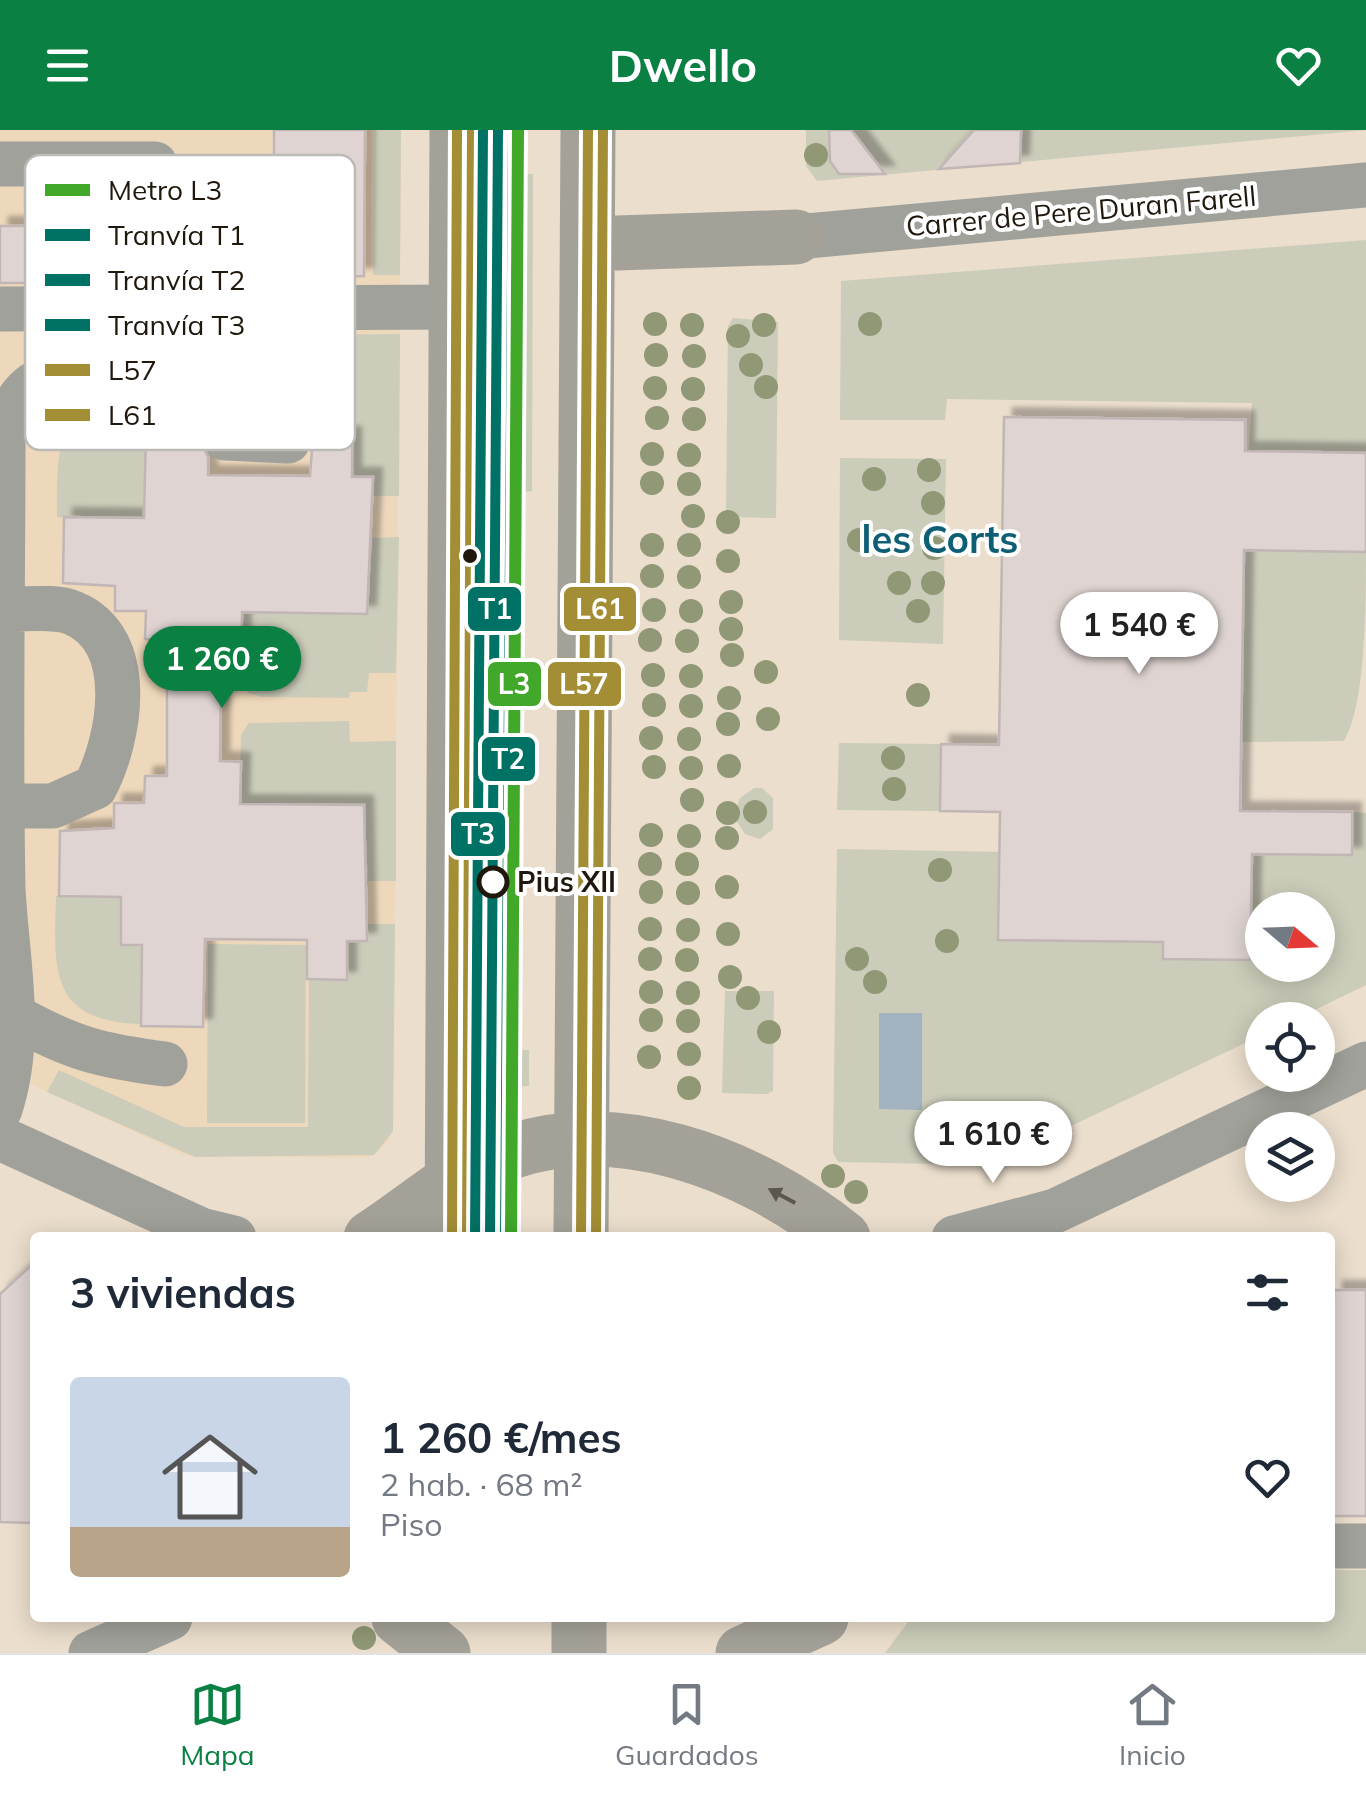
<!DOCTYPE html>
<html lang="es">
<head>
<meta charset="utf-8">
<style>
  :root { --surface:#fff; --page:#f6f6f7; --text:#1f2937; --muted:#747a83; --line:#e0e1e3; --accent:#0b8043 }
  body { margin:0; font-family:Mulish,sans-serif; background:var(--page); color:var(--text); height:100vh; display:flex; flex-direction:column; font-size:38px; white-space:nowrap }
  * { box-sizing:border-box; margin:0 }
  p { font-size:32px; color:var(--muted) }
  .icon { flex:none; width:55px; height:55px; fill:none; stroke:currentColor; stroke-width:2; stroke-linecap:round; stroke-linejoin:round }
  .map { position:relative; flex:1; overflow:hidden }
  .drawer { position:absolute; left:30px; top:1102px; width:1305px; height:390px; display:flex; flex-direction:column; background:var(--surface); border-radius:10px; box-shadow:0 5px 25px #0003 }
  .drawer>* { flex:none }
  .needle { width:65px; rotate:109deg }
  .fabs { position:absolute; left:1245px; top:762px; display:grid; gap:20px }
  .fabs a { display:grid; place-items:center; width:90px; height:90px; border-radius:50%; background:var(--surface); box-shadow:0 5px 25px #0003; font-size:50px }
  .price { position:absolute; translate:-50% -85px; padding:0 22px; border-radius:35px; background:#fff; color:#222; font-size:32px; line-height:65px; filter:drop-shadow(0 2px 5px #0008) }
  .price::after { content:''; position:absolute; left:50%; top:60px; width:30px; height:22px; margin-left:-15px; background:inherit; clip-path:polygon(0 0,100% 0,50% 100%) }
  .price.on { background:var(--accent); color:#fff }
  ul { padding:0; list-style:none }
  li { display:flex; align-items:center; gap:30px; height:250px; padding:0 40px }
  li+li { border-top:2px solid var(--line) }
  li span { display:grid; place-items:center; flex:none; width:280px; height:200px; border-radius:10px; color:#555 }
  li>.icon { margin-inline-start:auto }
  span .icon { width:120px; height:120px; fill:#fffc; stroke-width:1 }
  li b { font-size:42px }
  h2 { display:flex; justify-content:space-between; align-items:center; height:120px; padding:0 40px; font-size:42px }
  header { display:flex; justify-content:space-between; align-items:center; height:130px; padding:0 40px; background:var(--accent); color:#fff; font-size:45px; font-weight:700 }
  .tab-bar { display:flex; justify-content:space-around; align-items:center; height:140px; border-top:2px solid var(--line); background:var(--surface); font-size:28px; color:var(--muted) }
  .tab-bar a { display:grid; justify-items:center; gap:5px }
  .tab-bar .on { color:var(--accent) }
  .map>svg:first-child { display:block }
</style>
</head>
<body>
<header><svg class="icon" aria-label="menu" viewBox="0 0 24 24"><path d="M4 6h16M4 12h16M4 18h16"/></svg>Dwello<svg class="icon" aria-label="heart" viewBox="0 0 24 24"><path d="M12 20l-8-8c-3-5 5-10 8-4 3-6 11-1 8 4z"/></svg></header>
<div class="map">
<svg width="1366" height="1523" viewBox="0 0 1366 1523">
  <defs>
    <filter id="shadow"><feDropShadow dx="9" dy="-9" stdDeviation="2.5" flood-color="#0004"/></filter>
  </defs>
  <rect width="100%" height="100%" fill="#ebdecd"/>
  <!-- built -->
  <path fill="#eed8bb" d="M0 0H401L393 1001 385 1016 368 1028 187 1026 0 940Z"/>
  <!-- green -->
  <path fill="#cbccb9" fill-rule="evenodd" d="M374 0H401L400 145H373Z
    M806 0H1366L817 51 806 36Z
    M475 44H533L532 361 522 362 521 464H490V436H473Z
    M1366 110V323L1288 322 1244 387 1252 273 947 269 945 290H840L841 151Z
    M733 188 778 192 776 388 726 387 728 196Z
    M400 204 399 366H372V347H352V306H310L312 205Z
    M147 261 146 388 57 387C57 311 56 262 147 261Z
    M840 328 946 329 943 514 839 510Z
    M399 407 396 543H369L367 562H350L349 568 263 567 248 563 241 552V506L222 482 367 484 366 426 372 425V408Z
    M1244 420 1366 422C1366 473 1366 575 1344 611L1241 612Z
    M349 591 350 612 396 611V751H368V735L363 734V675L219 674 240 651 241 605 249 593Z
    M839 613 941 614 940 681 837 680Z
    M754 658H762L773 668V699L760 709 745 704 735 689 739 669Z
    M1352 682 1366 683V855L1294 890H1262V905L989 1035 838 1032 833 1023 837 719 1007 722 999 810 1163 812V829L1250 830 1252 724 1351 725ZM1262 780H1318V835H1262Z
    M56 766 121 767V815H142L141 894C49 891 54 841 56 766Z
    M368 794H395L393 1001 374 1025 195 1027 47 962 59 940 184 997H308L309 849 346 850 347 811H367Z
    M208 814 306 815 305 993H207Z
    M725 861H774L773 961 767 964 722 963Z
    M471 920H529V956H472Z
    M1330 1440H1366V1523H885L911 1488H1330Z"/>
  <!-- water -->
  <path fill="#a3b3c0" d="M879 883H922V980L879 979Z"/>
  <!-- building -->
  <path fill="#dfd4d2" stroke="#c1b6b5" stroke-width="2.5" filter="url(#shadow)" d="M274 0H365L364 146 321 147V116L249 117 250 152 0 153V96H198L197 90H274Z
    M829 0H851L885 44H839L830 31Z
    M974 0H1021L1020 33 939 39Z
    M147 259 198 260 199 308 208 327V345L310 346 313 306H352V347H373L367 484 242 482 241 526 221 525 220 631 241 632 240 674 364 675 367 811H347V850L307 849V810L205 809 203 897 141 896 142 815H121V767L59 766 60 701 114 698V673H144L145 646H167V510L145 509 146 481H115V456L63 453 64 387 144 388Z
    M1004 287 1245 290V321L1366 323V422L1244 420 1240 681 1352 682V725L1252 724 1250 830 1163 829V812L998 810 1000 682 940 681 941 614 999 615Z
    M35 1132 34 1393 0 1392V1164Z
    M1334 1160H1366V1386H1330Z"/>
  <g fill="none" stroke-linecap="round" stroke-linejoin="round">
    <!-- minor -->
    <path stroke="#a0a19a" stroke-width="45" d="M0 34H155
      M796 107 1366 55
      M0 179 456 177
      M224 237 225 308 288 311
      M3 479C23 480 55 475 73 483 138 510 120 609 95 657L53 676H3
      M14 886C70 918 101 926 165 934
      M0 979C24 905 7 834 3 759 0 609 3 457 3 307 7 288 17 266 34 254 81 219 231 237 290 240
      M0 1008 201 1100 234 1108
      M954 1108 1055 1081 1366 934
      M1330 1416H1366
      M91 1523 170 1488"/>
    <!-- major -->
    <path stroke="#a4a298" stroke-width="55" d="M588 114 796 107
      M371 1108C412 1082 448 1048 493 1029 610 978 750 1033 843 1108
      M452 1108 457 0
      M581 1108 588 0
      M399 1488 443 1523
      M579 1523V1488
      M743 1523 821 1488"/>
    <!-- bus-1 casing -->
    <g stroke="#fff" stroke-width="18">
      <path id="bus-1" d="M452 1108 457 0
        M581 1108 588 0"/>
    </g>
    <!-- bus-2 casing -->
    <g stroke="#fff" stroke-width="18">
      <path id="bus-2" d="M467 1108 472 0
        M596 1108 603 0"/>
    </g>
    <!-- bus-1 -->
    <use href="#bus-1" stroke="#a38d35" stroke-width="10"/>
    <!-- bus-2 -->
    <use href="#bus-2" stroke="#a38d35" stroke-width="10"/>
    <!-- tram-1 casing -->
    <g stroke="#fff" stroke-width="18">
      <path id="tram-1" d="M490 1108 498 0"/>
    </g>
    <!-- tram-2 casing -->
    <g stroke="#fff" stroke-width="18">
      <path id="tram-2" d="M505 1108 513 0"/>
    </g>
    <!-- tram-3 casing -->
    <g stroke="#fff" stroke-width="18">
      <path id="tram-3" d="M475 1108 483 0"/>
    </g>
    <!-- tram-1 -->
    <use href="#tram-1" stroke="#007165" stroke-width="10"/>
    <!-- tram-2 -->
    <use href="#tram-2" stroke="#007165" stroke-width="10"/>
    <!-- tram-3 -->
    <use href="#tram-3" stroke="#007165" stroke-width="10"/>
    <!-- metro-1 casing -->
    <g stroke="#fff" stroke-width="20">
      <path id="metro-1" d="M511 1108 518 0"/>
    </g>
    <!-- metro-1 -->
    <use href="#metro-1" stroke="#41a829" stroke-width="12"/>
  </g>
  <!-- trees -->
  <g fill="#909876">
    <circle cx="816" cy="25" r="12"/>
    <circle cx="655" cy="194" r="12"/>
    <circle cx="870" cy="194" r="12"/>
    <circle cx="692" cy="195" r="12"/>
    <circle cx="764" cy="195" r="12"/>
    <circle cx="738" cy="206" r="12"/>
    <circle cx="656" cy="225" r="12"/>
    <circle cx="694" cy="226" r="12"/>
    <circle cx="751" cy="235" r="12"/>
    <circle cx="766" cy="257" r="12"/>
    <circle cx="655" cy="258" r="12"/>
    <circle cx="693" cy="259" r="12"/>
    <circle cx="657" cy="288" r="12"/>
    <circle cx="694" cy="289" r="12"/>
    <circle cx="652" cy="324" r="12"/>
    <circle cx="689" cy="325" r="12"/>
    <circle cx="929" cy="340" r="12"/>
    <circle cx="874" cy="349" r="12"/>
    <circle cx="652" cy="353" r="12"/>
    <circle cx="689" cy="354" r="12"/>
    <circle cx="933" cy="373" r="12"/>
    <circle cx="693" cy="386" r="12"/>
    <circle cx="728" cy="392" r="12"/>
    <circle cx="859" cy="410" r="12"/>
    <circle cx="652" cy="415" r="12"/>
    <circle cx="689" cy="415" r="12"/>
    <circle cx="934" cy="418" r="12"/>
    <circle cx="728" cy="431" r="12"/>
    <circle cx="652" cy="446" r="12"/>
    <circle cx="689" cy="447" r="12"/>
    <circle cx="899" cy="453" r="12"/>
    <circle cx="933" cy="453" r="12"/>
    <circle cx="731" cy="472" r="12"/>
    <circle cx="654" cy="480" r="12"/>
    <circle cx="691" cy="481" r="12"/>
    <circle cx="918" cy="481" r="12"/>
    <circle cx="731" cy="499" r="12"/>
    <circle cx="650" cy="510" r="12"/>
    <circle cx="687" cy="511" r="12"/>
    <circle cx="732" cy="525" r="12"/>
    <circle cx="766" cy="542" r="12"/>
    <circle cx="653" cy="545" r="12"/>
    <circle cx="691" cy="546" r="12"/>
    <circle cx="918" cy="565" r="12"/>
    <circle cx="729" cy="568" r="12"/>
    <circle cx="654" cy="575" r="12"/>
    <circle cx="691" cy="576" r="12"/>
    <circle cx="768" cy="589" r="12"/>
    <circle cx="728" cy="594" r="12"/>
    <circle cx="651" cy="608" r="12"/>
    <circle cx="689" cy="609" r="12"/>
    <circle cx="893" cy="628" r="12"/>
    <circle cx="729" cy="636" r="12"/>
    <circle cx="654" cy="637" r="12"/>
    <circle cx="691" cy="638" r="12"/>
    <circle cx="894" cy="659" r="12"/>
    <circle cx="692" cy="670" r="12"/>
    <circle cx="755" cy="682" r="12"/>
    <circle cx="728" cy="683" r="12"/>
    <circle cx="651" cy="705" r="12"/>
    <circle cx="689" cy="706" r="12"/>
    <circle cx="727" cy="708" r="12"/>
    <circle cx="650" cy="734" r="12"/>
    <circle cx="687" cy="734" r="12"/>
    <circle cx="940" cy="740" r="12"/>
    <circle cx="727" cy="757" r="12"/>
    <circle cx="651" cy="762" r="12"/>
    <circle cx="688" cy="763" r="12"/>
    <circle cx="650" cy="799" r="12"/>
    <circle cx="688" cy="800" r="12"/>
    <circle cx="728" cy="804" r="12"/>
    <circle cx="947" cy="811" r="12"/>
    <circle cx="650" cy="829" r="12"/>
    <circle cx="857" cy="829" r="12"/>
    <circle cx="687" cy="830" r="12"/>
    <circle cx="730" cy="847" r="12"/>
    <circle cx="875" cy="852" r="12"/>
    <circle cx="651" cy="862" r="12"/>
    <circle cx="688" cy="863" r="12"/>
    <circle cx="748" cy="868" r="12"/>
    <circle cx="651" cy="890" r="12"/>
    <circle cx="688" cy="891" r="12"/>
    <circle cx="769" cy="902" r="12"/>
    <circle cx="689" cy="924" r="12"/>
    <circle cx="649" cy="927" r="12"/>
    <circle cx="689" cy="958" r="12"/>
    <circle cx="833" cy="1046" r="12"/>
    <circle cx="856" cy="1062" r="12"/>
    <circle cx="364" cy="1508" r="12"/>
  </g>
  <!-- one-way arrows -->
  <defs><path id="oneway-solid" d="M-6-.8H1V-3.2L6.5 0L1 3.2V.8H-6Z" transform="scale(2.5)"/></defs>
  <use fill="#5c564c" href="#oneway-solid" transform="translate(782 1066) rotate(-152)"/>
  <!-- markers -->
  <circle fill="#21180d" stroke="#fff" stroke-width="4" cx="470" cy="426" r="9"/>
  <circle fill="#fff" stroke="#21180d" stroke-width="5" cx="493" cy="752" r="14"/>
  <g text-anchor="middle" stroke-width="8" stroke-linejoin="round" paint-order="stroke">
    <!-- street labels -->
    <g font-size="28" fill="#21180d" stroke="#fff">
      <text transform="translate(1081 81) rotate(-5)" y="10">Carrer de Pere Duran Farell</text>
    </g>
    <!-- stop labels -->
    <g font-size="28" font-weight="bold" fill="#21180d" stroke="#fff" text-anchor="start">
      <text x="517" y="762">Pius XII</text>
    </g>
    <!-- district labels -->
    <g font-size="38" font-weight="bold" fill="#0e5f76" stroke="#fff">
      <text x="940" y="423">les Corts</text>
    </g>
  </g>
  <!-- legend -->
  <rect x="25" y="25" width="330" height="295" rx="15" fill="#fff" stroke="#bcbab6" stroke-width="2.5"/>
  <rect x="45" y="54" width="45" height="12" fill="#41a829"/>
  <rect x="45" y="99" width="45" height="12" fill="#007165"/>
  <rect x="45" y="144" width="45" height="12" fill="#007165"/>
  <rect x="45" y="189" width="45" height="12" fill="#007165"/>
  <rect x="45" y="234" width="45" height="12" fill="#a38d35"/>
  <rect x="45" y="279" width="45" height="12" fill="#a38d35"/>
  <g font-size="28" fill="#21180d">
    <text x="108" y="70">Metro L3</text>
    <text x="108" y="115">Tranvía T1</text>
    <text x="108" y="160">Tranvía T2</text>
    <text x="108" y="205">Tranvía T3</text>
    <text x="108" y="250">L57</text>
    <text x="108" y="295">L61</text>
  </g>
  <g stroke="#fff" stroke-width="4">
    <rect x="562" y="455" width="76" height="48" rx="10" fill="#a38d35"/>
    <rect x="466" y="455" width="57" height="48" rx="10" fill="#007165"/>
    <rect x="486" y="530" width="57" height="48" rx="10" fill="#41a829"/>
    <rect x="546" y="530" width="77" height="48" rx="10" fill="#a38d35"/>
    <rect x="480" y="605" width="57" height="48" rx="10" fill="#007165"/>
    <rect x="449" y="680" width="58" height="48" rx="10" fill="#007165"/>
  </g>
  <g font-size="28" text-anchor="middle" font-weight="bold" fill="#fff">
    <text x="600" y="489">L61</text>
    <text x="495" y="489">T1</text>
    <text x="514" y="564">L3</text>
    <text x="584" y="564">L57</text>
    <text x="508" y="639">T2</text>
    <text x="478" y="714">T3</text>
  </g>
</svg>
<div class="fabs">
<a><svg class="needle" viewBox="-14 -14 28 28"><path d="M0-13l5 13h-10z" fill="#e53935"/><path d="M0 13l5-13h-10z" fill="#747a83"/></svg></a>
<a><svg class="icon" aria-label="locate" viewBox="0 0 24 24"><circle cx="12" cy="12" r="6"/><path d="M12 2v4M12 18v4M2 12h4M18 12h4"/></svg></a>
<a><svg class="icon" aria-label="layers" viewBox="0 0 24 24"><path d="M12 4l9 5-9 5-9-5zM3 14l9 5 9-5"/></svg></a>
</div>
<b class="price" style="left:1139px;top:547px">1 540 €</b>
<b class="price on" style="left:222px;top:581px">1 260 €</b>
<b class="price" style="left:993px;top:1056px">1 610 €</b>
<section class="drawer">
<h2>3 viviendas<svg class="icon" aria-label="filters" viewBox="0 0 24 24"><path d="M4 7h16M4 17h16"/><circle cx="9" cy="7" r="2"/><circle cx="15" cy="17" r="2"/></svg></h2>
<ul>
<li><span style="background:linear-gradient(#c9d6e8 75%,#b9a48a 0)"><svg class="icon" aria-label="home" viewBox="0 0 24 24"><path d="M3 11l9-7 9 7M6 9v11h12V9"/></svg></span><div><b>1 260 €/mes</b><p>2 hab. · 68 m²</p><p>Piso</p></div><svg class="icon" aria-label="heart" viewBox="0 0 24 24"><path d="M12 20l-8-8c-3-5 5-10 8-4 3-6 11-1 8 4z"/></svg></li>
</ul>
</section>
</div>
<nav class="tab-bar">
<a class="on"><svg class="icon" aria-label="map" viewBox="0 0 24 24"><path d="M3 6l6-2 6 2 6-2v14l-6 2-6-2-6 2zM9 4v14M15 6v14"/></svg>Mapa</a>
<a><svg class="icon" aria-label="saved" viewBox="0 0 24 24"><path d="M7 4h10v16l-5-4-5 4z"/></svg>Guardados</a>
<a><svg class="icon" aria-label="home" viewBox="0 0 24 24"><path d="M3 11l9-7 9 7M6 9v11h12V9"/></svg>Inicio</a>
</nav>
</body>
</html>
